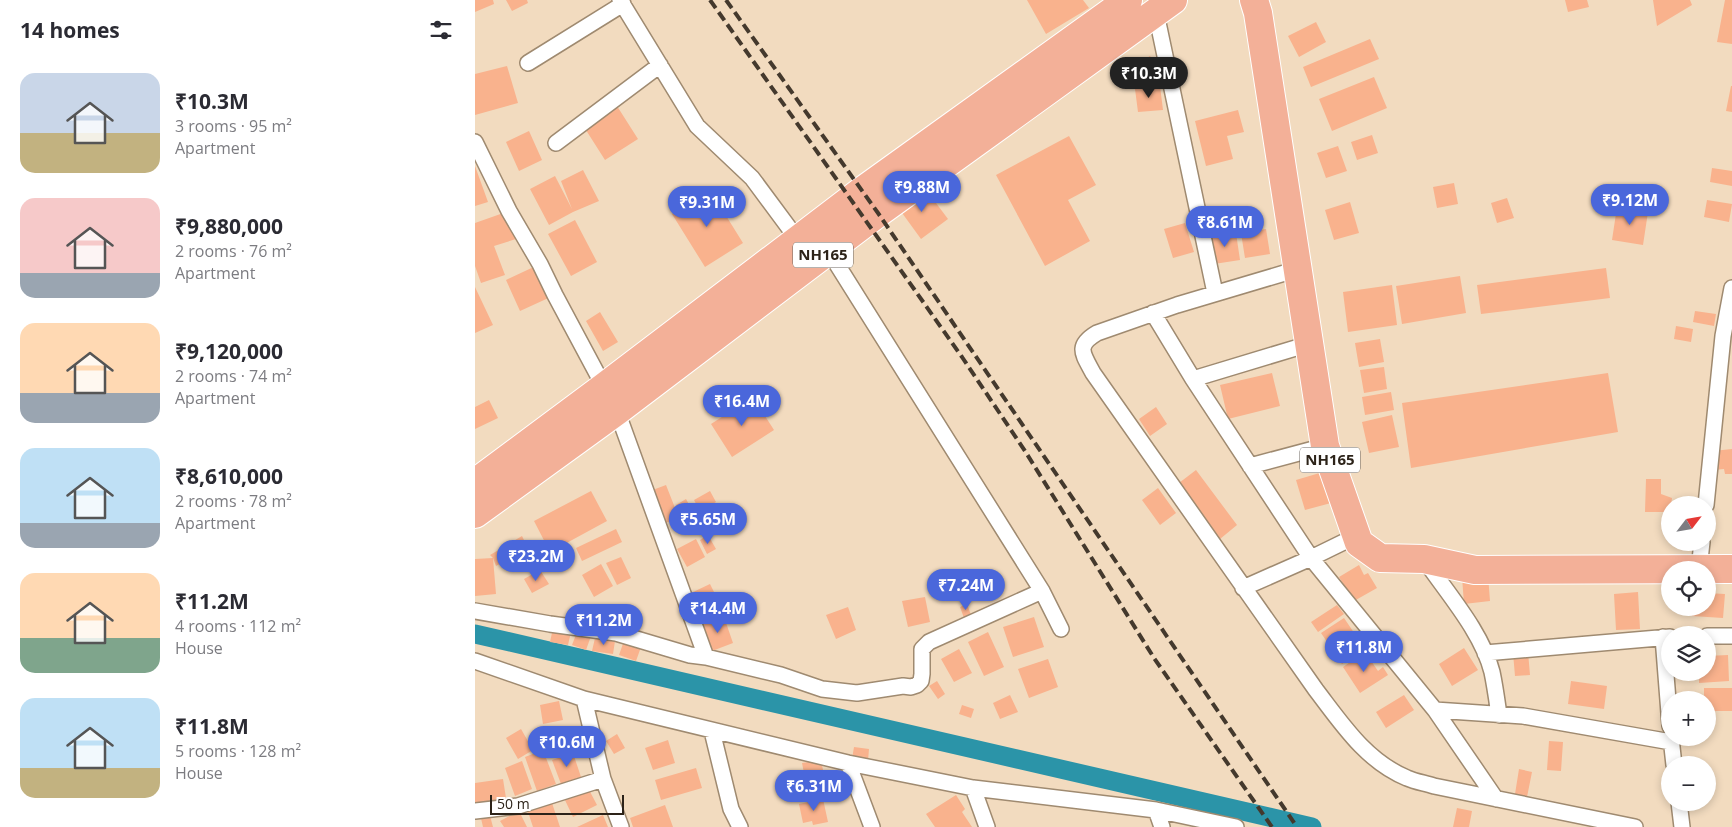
<!DOCTYPE html>
<html lang="en">
<head>
<meta charset="utf-8">
<style>
  :root { --surface:#fff; --page:#f2f2f3; --text:#2b2b33; --muted:#7c7c81; --accent:#4a67db }
  body { margin:0; font-family:"Open Sans",sans-serif; background:var(--page); color:var(--text); height:100vh; display:flex; flex-direction:column; font-size:19px; white-space:nowrap }
  * { box-sizing:border-box; margin:0 }
  p { font-size:16px; color:var(--muted) }
  .icon { flex:none; width:28px; height:28px; fill:none; stroke:currentColor; stroke-width:2; stroke-linecap:round; stroke-linejoin:round }
  .map { position:relative; flex:1; overflow:hidden }
  .details { display:flex; flex-direction:column; background:var(--surface); width:475px }
  .details>* { flex:none }
  .needle { width:32px; rotate:59deg }
  .controls { position:absolute; left:1186px; top:496px; display:grid; gap:10px }
  .controls a { display:grid; place-items:center; width:55px; height:55px; border-radius:50%; background:var(--surface); box-shadow:0 2px 8px #0003; font-size:25px }
  .scale { position:absolute; left:15px; bottom:12px; width:134px; box-sizing:border-box; padding-left:5px; border:2px solid #2c2319; border-top:0; font-size:14px; line-height:18px; white-space:nowrap; color:#2c2319; -webkit-text-stroke:4px #fff; paint-order:stroke }
  .price { position:absolute; translate:-50% -42px; padding:0 11px; border-radius:18px; background:var(--accent); color:#fff; font-size:16px; line-height:32px; filter:drop-shadow(0 1px 2px #0008) }
  .price::after { content:''; position:absolute; left:50%; top:30px; width:15px; height:11px; margin-left:-8px; background:inherit; clip-path:polygon(0 0,100% 0,50% 100%) }
  .price.selected { background:#222; color:#fff }
  ul { padding:0; list-style:none }
  li { display:flex; align-items:center; gap:15px; height:125px; padding:0 20px }
  li span { display:grid; place-items:center; flex:none; width:140px; height:100px; border-radius:15px; color:#555 }
  li>.icon { margin-inline-start:auto }
  span .icon { width:60px; height:60px; fill:#fffc; stroke-width:1 }
  li b { font-size:21px }
  h2 { display:flex; justify-content:space-between; align-items:center; height:60px; padding:0 20px; font-size:21px }
  main { display:flex; flex:1; min-height:0 }
  .map>svg:first-child { display:block }
</style>
</head>
<body>
<main>
<section class="details">
<h2>14 homes<svg class="icon" aria-label="filters" viewBox="0 0 24 24"><path d="M4 7h16M4 17h16"/><circle cx="9" cy="7" r="2"/><circle cx="15" cy="17" r="2"/></svg></h2>
<ul>
<li><span style="background:linear-gradient(#c9d6e8 60%,#c2b280 0)"><svg class="icon" aria-label="home" viewBox="0 0 24 24"><path d="M3 11l9-7 9 7M6 9v11h12V9"/></svg></span><div><b>₹10.3M</b><p>3 rooms · 95 m²</p><p>Apartment</p></div></li>
<li><span style="background:linear-gradient(#f6c9c9 75%,#9aa5b1 0)"><svg class="icon" aria-label="home" viewBox="0 0 24 24"><path d="M3 11l9-7 9 7M6 9v11h12V9"/></svg></span><div><b>₹9,880,000</b><p>2 rooms · 76 m²</p><p>Apartment</p></div></li>
<li><span style="background:linear-gradient(#ffd9b3 70%,#9aa5b1 0)"><svg class="icon" aria-label="home" viewBox="0 0 24 24"><path d="M3 11l9-7 9 7M6 9v11h12V9"/></svg></span><div><b>₹9,120,000</b><p>2 rooms · 74 m²</p><p>Apartment</p></div></li>
<li><span style="background:linear-gradient(#bfe0f5 75%,#9aa5b1 0)"><svg class="icon" aria-label="home" viewBox="0 0 24 24"><path d="M3 11l9-7 9 7M6 9v11h12V9"/></svg></span><div><b>₹8,610,000</b><p>2 rooms · 78 m²</p><p>Apartment</p></div></li>
<li><span style="background:linear-gradient(#ffd9b3 65%,#7fa58c 0)"><svg class="icon" aria-label="home" viewBox="0 0 24 24"><path d="M3 11l9-7 9 7M6 9v11h12V9"/></svg></span><div><b>₹11.2M</b><p>4 rooms · 112 m²</p><p>House</p></div></li>
<li><span style="background:linear-gradient(#bfe0f5 70%,#c2b280 0)"><svg class="icon" aria-label="home" viewBox="0 0 24 24"><path d="M3 11l9-7 9 7M6 9v11h12V9"/></svg></span><div><b>₹11.8M</b><p>5 rooms · 128 m²</p><p>House</p></div></li>
</ul>
</section>
<div class="map">
<svg width="1257" height="827" viewBox="0 0 1257 827">
  <rect width="100%" height="100%" fill="#f2dbbf"/>
  <g fill="none" stroke-linecap="round" stroke-linejoin="round">
    <!-- canal -->
    <path stroke="#2b94a8" stroke-width="19" d="M0 634 837 827"/>
  </g>
  <!-- building -->
  <path fill="#f9b28d" d="M0 0H18L19 4 0 12Z
    M31 0H52L53 3 37 11Z
    M552 0H608L614 8 571 34Z
    M1090 0H1112L1114 7 1093 12Z
    M1178 0H1215L1217 5 1182 26Z
    M1250 0H1257V44L1242 42Z
    M841 22 851 42 824 57 813 36Z
    M895 39 904 59 836 87 828 67Z
    M675 56 685 72 662 86 652 70Z
    M32 66 43 103 0 115V74Z
    M899 77 912 108 857 131 844 99Z
    M685 86 688 110 663 112 660 89Z
    M1256 86H1257V112L1251 111Z
    M142 106 163 139 130 160 109 127Z
    M763 110 769 132 752 136 758 159 731 166 720 121Z
    M54 131 67 160 44 171 31 142Z
    M897 135 903 153 882 160 876 142Z
    M594 136 621 185 593 200 615 241 570 266 521 175Z
    M863 146 872 171 851 178 842 153Z
    M0 166 13 202 0 206Z
    M1237 168 1257 171V186L1235 182Z
    M108 170 124 201 98 212 74 225 55 189 80 176 97 209 86 181Z
    M979 183 983 204 962 208 958 187Z
    M449 187 473 219 446 239 422 206Z
    M235 190 268 243 230 267 197 214Z
    M1032 198 1039 218 1022 223 1016 203Z
    M1232 200 1257 204 1254 222 1229 217Z
    M875 202 884 233 859 240 850 210Z
    M1142 207 1173 212 1168 245 1137 240Z
    M34 211 44 238 19 246 30 275 6 283 0 266V223Z
    M100 220 122 262 96 276 73 234Z
    M710 223 719 252 698 258 689 229Z
    M791 229 795 254 770 258 766 233Z
    M761 233 765 260 739 264 735 237Z
    M65 264 80 295 45 311 31 280Z
    M1131 268 1135 298 1006 314 1002 285Z
    M985 276 991 313 927 324 921 286Z
    M917 285 922 325 873 332 868 292Z
    M0 287 18 325 0 333Z
    M1220 311 1241 314 1239 326 1218 322Z
    M125 312 143 342 128 351 111 321Z
    M1201 326 1218 329 1216 342 1199 339Z
    M905 339 909 362 884 367 880 343Z
    M909 367 912 389 889 393 885 370Z
    M797 373 805 406 753 419 745 385Z
    M1133 373 1143 432 936 468 927 403Z
    M916 392 919 410 890 415 887 397Z
    M278 397 299 430 257 457 236 424Z
    M14 400 23 418 0 429V407Z
    M681 407 692 424 675 436 664 419Z
    M917 415 924 447 894 453 887 422Z
    M1257 449V474H1250L1249 469 1239 470 1238 451Z
    M721 470 762 525 745 539 704 483Z
    M848 472 856 503 830 510 821 480Z
    M1171 479H1186V494L1197 498 1195 512H1170Z
    M191 485 204 518 188 524 175 491Z
    M683 488 701 513 685 525 667 500Z
    M116 491 132 521 75 552 59 521Z
    M235 491 241 502 225 511 219 500Z
    M211 499 217 510 207 515 201 505Z
    M141 529 147 542 107 561 101 548Z
    M233 535 241 549 232 554 225 540Z
    M47 536 53 548 21 566 18 558 15 555Z
    M221 539 230 557 212 567 202 549Z
    M146 557 156 578 142 585 131 563Z
    M18 558 21 594 0 596V559Z
    M126 564 138 586 119 597 107 575Z
    M884 565 889 575 893 573 902 588 879 601 864 577Z
    M65 570 74 584 57 593 49 579Z
    M1013 575 1015 601 989 604 987 577Z
    M235 584 245 604 225 614 216 593Z
    M1163 592 1165 629 1141 630 1139 594Z
    M1232 593 1250 594 1248 618 1217 616V608H1232Z
    M450 597 455 622 433 627 427 601Z
    M492 604 496 615 489 618 485 607Z
    M862 605 869 614 843 632 836 622Z
    M373 607 381 630 361 639 351 615Z
    M249 617 258 643 237 651 227 625Z
    M559 617 569 647 538 657 528 627Z
    M869 618 890 649 867 664 846 633Z
    M78 628 96 632 93 645 75 642Z
    M102 632 116 636 111 650 97 645Z
    M513 632 529 667 509 676 493 642Z
    M120 638 140 641 138 654 117 651Z
    M149 641 166 647 161 661 144 655Z
    M989 648 1003 670 977 686 964 664Z
    M484 649 497 673 479 682 466 659Z
    M890 652 903 671 908 667 913 675 885 693 868 667Z
    M1053 652 1055 675 1040 676 1038 653Z
    M1253 655 1254 681 1224 683V672H1232V656Z
    M573 659 583 687 554 698 543 669Z
    M462 681 470 694 463 699 454 686Z
    M1096 681 1132 686 1129 709 1093 704Z
    M1229 688H1257V711H1235V705H1232V700H1229Z
    M535 695 543 712 525 719 518 703Z
    M929 695 939 710 911 728 901 712Z
    M84 701 88 720 68 724 65 705Z
    M487 705 499 709 496 718 484 714Z
    M46 729 58 750 43 759 31 738Z
    M96 730 104 746 84 756 76 741Z
    M142 734 150 748 139 754 131 741Z
    M193 740 200 763 178 770 170 748Z
    M1074 741 1088 742 1086 771 1072 770Z
    M379 747 394 749 393 761 377 759Z
    M68 750 81 784 62 791 50 757Z
    M98 753 106 777 86 784 77 760Z
    M346 760 351 785 332 788 327 763Z
    M47 761 57 789 40 796 30 768Z
    M221 768 227 788 186 800 180 780Z
    M1044 769 1057 772 1052 797 1040 794Z
    M28 779 31 798 0 803V783Z
    M112 786 122 805 98 817 89 798Z
    M481 795 490 809 487 812 497 827H460L451 814Z
    M348 799 353 822 338 825 337 821 328 823 324 804Z
    M76 800 85 827H58L52 809Z
    M190 805 198 827H158L155 818Z
    M982 808 997 811 994 827H978Z
    M44 811 52 827H29L25 821Z
    M14 812 18 827H8L5 814Z
    M128 815 133 827H102Z"/>
  <g fill="none" stroke-linecap="round" stroke-linejoin="round">
    <!-- street casing -->
    <g stroke="#9f8a70" stroke-width="18">
      <path id="street" d="M145 0 222 126 277 178 323 240
        M681 13 740 293
        M53 63 148 4
        M0 142 34 211 65 264 80 295 142 411 231 657
        M81 143 185 65
        M353 250 567 591 586 629
        M823 269 702 305 622 333C600 346 608 354 618 373L841 690C867 724 891 761 932 778 941 782 950 783 959 786L1160 827
        M678 313 718 379 836 558 960 710 1021 799
        M718 379 834 344
        M775 466 850 446
        M1231 505 1248 336 1257 288
        M949 559C972 593 1007 632 1017 672 1020 686 1022 701 1024 715
        M1224 569 1227 542
        M768 588 836 558 881 536
        M0 611 75 624 141 633 215 655 231 657 306 675 347 689 382 693 428 686 436 687 442 685 446 681 447 674V649L454 642 567 591
        M1232 636H1257
        M1188 637 1195 726
        M1010 653 1195 637
        M0 661 109 699 373 763 498 788 681 810 761 827
        M109 699 128 779 146 827
        M960 710 1048 716 1196 742
        M237 731 256 809 265 827
        M1196 738 1199 765
        M373 763 397 827
        M498 788 512 827
        M1204 802 1207 827
        M681 810 687 827
        M0 811 43 806 128 779"/>
    </g>
    <!-- highway casing -->
    <g stroke="#fff" stroke-width="30">
      <path id="highway" d="M779 0 783 13 850 446 884 543 905 558 949 559 1000 570 1257 569
        M0 483 129 387 387 191 653 0
        M0 514 142 411 403 213 698 0"/>
    </g>
    <!-- street -->
    <use href="#street" stroke="#fff" stroke-width="15"/>
    <!-- highway -->
    <use href="#highway" stroke="#f3b098" stroke-width="28"/>
    <!-- rail -->
    <path stroke="#44392d" stroke-width="4" stroke-dasharray="10 5" stroke-linecap="butt" d="M235 0 487 357 550 451 679 658 797 827
      M251 0 403 213 822 827"/>
  </g>
  <g text-anchor="middle" stroke-width="4" stroke-linejoin="round" paint-order="stroke">
    <!-- shield labels -->
    <g fill="#fff" stroke="#6b655e" stroke-width="1">
      <rect x="318" y="242.5" width="60" height="25" rx="4"/>
      <rect x="825" y="447.5" width="60" height="25" rx="4"/>
    </g>
    <g font-size="15" font-weight="bold" fill="#2c2319">
      <text x="348" y="260">NH165</text>
      <text x="855" y="465">NH165</text>
    </g>
  </g>
</svg>
<div class="controls">
<a><svg class="needle" viewBox="-14 -14 28 28"><path d="M0-13l5 13h-10z" fill="#e53935"/><path d="M0 13l5-13h-10z" fill="#7c7c81"/></svg></a>
<a><svg class="icon" aria-label="locate" viewBox="0 0 24 24"><circle cx="12" cy="12" r="6"/><path d="M12 2v4M12 18v4M2 12h4M18 12h4"/></svg></a>
<a><svg class="icon" aria-label="layers" viewBox="0 0 24 24"><path d="M12 4l9 5-9 5-9-5zM3 14l9 5 9-5"/></svg></a>
<a>+</a>
<a>−</a>
</div>
<div class="scale">50 m</div>
<b class="price selected" style="left:674px;top:99px">₹10.3M</b>
<b class="price" style="left:447px;top:213px">₹9.88M</b>
<b class="price" style="left:1155px;top:226px">₹9.12M</b>
<b class="price" style="left:232px;top:228px">₹9.31M</b>
<b class="price" style="left:750px;top:248px">₹8.61M</b>
<b class="price" style="left:267px;top:427px">₹16.4M</b>
<b class="price" style="left:233px;top:545px">₹5.65M</b>
<b class="price" style="left:61px;top:582px">₹23.2M</b>
<b class="price" style="left:491px;top:611px">₹7.24M</b>
<b class="price" style="left:243px;top:634px">₹14.4M</b>
<b class="price" style="left:129px;top:646px">₹11.2M</b>
<b class="price" style="left:889px;top:673px">₹11.8M</b>
<b class="price" style="left:92px;top:768px">₹10.6M</b>
<b class="price" style="left:339px;top:812px">₹6.31M</b>
</div>
</main>
</body>
</html>
